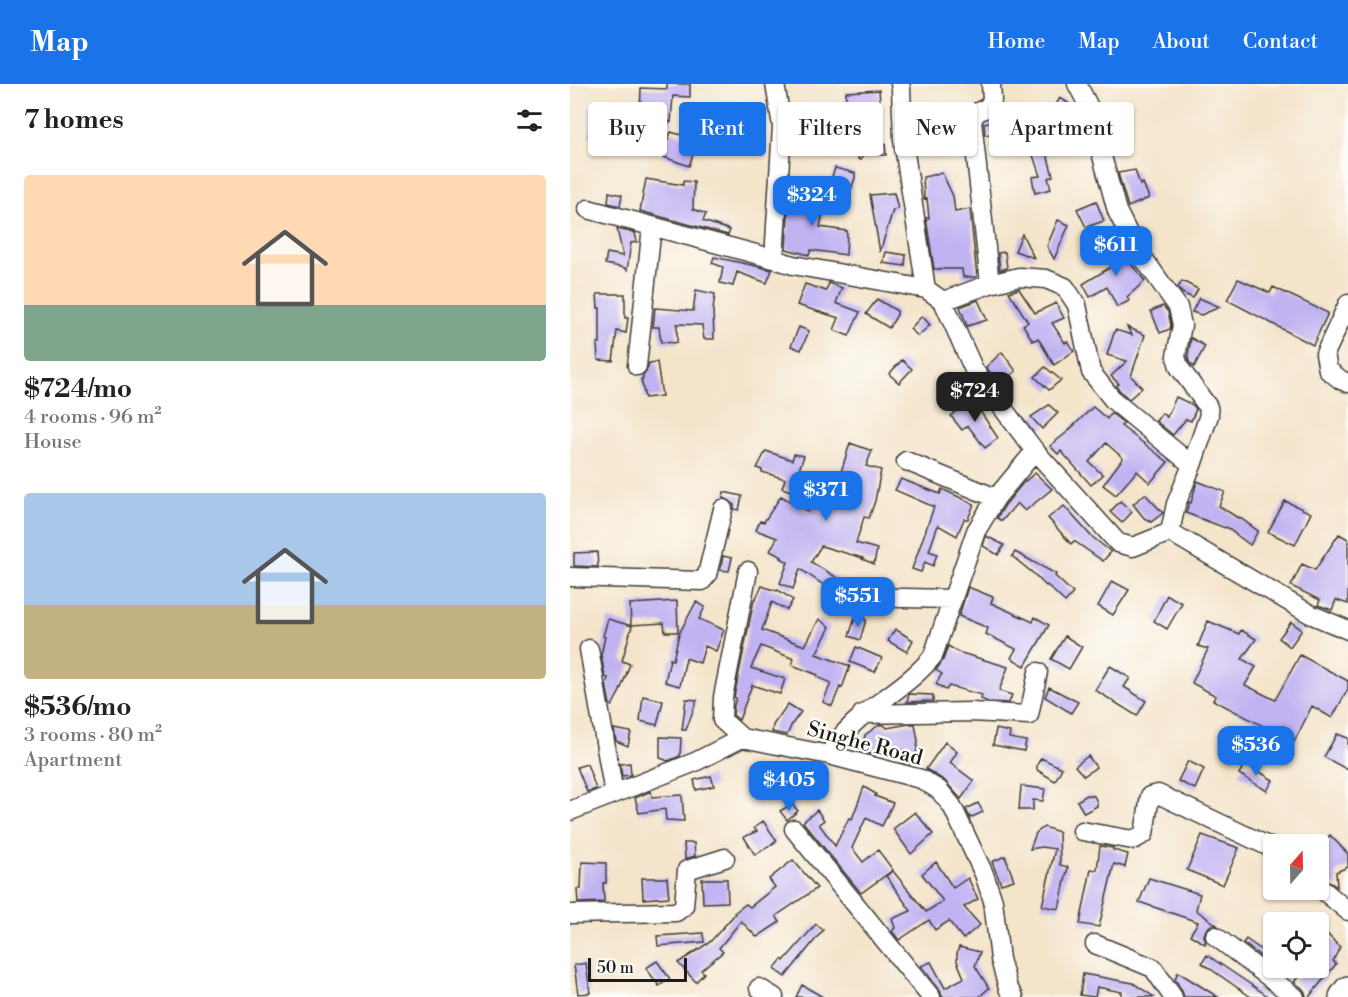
<!DOCTYPE html>
<html lang="en">
<head>
<meta charset="utf-8">
<style>
  :root { --surface:#fff; --page:#f6f6f6; --text:#222; --muted:#767676; --accent:#1a73e8 }
  body { margin:0; font-family:"Libre Bodoni",serif; background:var(--page); color:var(--text); height:100vh; display:flex; flex-direction:column; font-size:22px; white-space:nowrap }
  * { box-sizing:border-box; margin:0 }
  p { font-size:20px; color:var(--muted) }
  .icon { flex:none; width:33px; height:33px; fill:none; stroke:currentColor; stroke-width:2; stroke-linecap:round; stroke-linejoin:round }
  .map { position:relative; flex:1; overflow:hidden }
  .sheet { display:flex; flex-direction:column; background:var(--surface); width:570px }
  .sheet>* { flex:none }
  .hud { position:absolute; left:18px; top:18px; width:570px; height:54px; display:flex; gap:12px }
  .needle { width:39px; rotate:20deg }
  .controls { position:absolute; left:693px; top:750px; display:grid; gap:12px }
  .controls a { display:grid; place-items:center; width:66px; height:66px; border-radius:6px; background:var(--surface); box-shadow:0 2px 4px #0004; font-size:30px }
  .scale { position:absolute; left:18px; bottom:15px; width:99px; box-sizing:border-box; padding-left:6px; border:3px solid #1c1c1c; border-top:0; font-size:16px; line-height:21px; white-space:nowrap; color:#1c1c1c; -webkit-text-stroke:4px #fdfcf7; paint-order:stroke }
  .price { position:absolute; translate:-50% -51px; padding:0 14px; border-radius:12px; background:var(--accent); color:#fff; font-size:20px; line-height:39px; filter:drop-shadow(0 2px 3px #0008) }
  .price::after { content:''; position:absolute; left:50%; top:36px; width:18px; height:14px; margin-left:-9px; background:inherit; clip-path:polygon(0 0,100% 0,50% 100%) }
  .price.on { background:#222; color:#fff }
  ul { padding:0; list-style:none }
  li { display:grid; align-content:center; gap:12px; height:318px; padding:0 24px }
  li span { display:grid; place-items:center; height:186px; border-radius:6px; color:#555 }
  li>.icon { margin-inline-start:auto }
  span .icon { width:108px; height:108px; fill:#fffc; stroke-width:1 }
  li b { font-size:26px }
  h2 { display:flex; justify-content:space-between; align-items:center; height:72px; padding:0 24px; font-size:26px }
  .chip { padding:0 21px; border-radius:6px; background:var(--surface); box-shadow:0 2px 4px #0004; font-size:21px; line-height:54px }
  .chip.on { background:var(--accent); color:#fff }
  header { display:flex; align-items:center; gap:36px; box-sizing:border-box; height:84px; padding:0 30px; background:var(--accent); color:#fff }
  header strong { font-size:28px }
  nav { display:flex; gap:33px; margin-inline-start:auto; font-size:21px }
  main { display:flex; flex:1; min-height:0 }
  .map>svg:first-child { display:block }
</style>
</head>
<body>
<header>
<strong>Map</strong>
<nav><a>Home</a><a>Map</a><a>About</a><a>Contact</a></nav>
</header>
<main>
<section class="sheet">
<h2>7 homes<svg class="icon" aria-label="filters" viewBox="0 0 24 24"><path d="M4 7h16M4 17h16"/><circle cx="9" cy="7" r="2"/><circle cx="15" cy="17" r="2"/></svg></h2>
<ul>
<li><span style="background:linear-gradient(#ffd9b3 70%,#7fa58c 0)"><svg class="icon" aria-label="home" viewBox="0 0 24 24"><path d="M3 11l9-7 9 7M6 9v11h12V9"/></svg></span><div><b>$724/mo</b><p>4 rooms · 96 m²</p><p>House</p></div></li>
<li><span style="background:linear-gradient(#a9c7e8 60%,#c2b280 0)"><svg class="icon" aria-label="home" viewBox="0 0 24 24"><path d="M3 11l9-7 9 7M6 9v11h12V9"/></svg></span><div><b>$536/mo</b><p>3 rooms · 80 m²</p><p>Apartment</p></div></li>
</ul>
</section>
<div class="map">
<svg width="778" height="913" viewBox="0 0 778 913">
  <rect width="100%" height="100%" fill="#fdfcf7"/>
  <filter id="ink" filterUnits="userSpaceOnUse"><feTurbulence type="fractalNoise" baseFrequency=".0167" numOctaves="2"/><feDisplacementMap in="SourceGraphic" scale="12" xChannelSelector="R" yChannelSelector="G"/><feConvolveMatrix kernelMatrix="1 2 1 2 8 2 1 2 1" color-interpolation-filters="sRGB"/></filter>
  <filter id="wash" filterUnits="userSpaceOnUse"><feTurbulence type="fractalNoise" baseFrequency=".008" numOctaves="4" result="noise"/><feDisplacementMap in="SourceGraphic" scale="24" xChannelSelector="R" yChannelSelector="G"/><feGaussianBlur stdDeviation="1.35" result="paint"/><feColorMatrix in="noise" values="0 0 0 0 0 0 0 0 0 0 0 0 0 0 0 0 0 1.4 0 .05"/><feComposite in="paint" operator="in"/></filter>
  <g filter="url(#wash)">
    <rect width="100%" height="100%" fill="#f4e4ca"/>
    <g id="blocks">
      <!-- building -->
      <path fill="#c1b2f2" d="M97 0H120V13L103 12 101 38 91 36V32L70 30 71 4 97 5Z
        M309 6 311 31H312V60H315L316 71H293V69L291 76 288 75 290 27 275 28 276 8Z
        M490 14 503 22 496 33 483 25Z
        M546 22 551 37 547 38 555 60 542 64 531 25Z
        M366 23V34H357L358 57 345 58 343 24Z
        M22 25 41 27 35 56 19 53 21 36H20Z
        M427 36 430 48 415 51 414 39Z
        M464 44 474 71 477 70 483 92 478 94 481 105 465 109 462 93 470 92 463 71H461L456 47Z
        M513 46 518 63 502 65 499 48Z
        M101 48 128 56 119 82 91 72Z
        M265 84 285 89V94L280 108 259 101Z
        M565 86 570 101 573 99 579 114 558 123 548 89Z
        M372 89 383 112 385 128 400 125 407 193H393L392 185H364L356 134H359L357 114 354 115 353 93Z
        M76 95 113 101V97L124 98 123 125 136 130 133 137 160 146 158 151 70 127Z
        M39 108 52 111 50 122 38 119Z
        M223 108 256 113 250 143 277 147 276 171 241 166 239 171 216 165 218 129Z
        M324 109 328 125 323 126 310 168 300 111Z
        M526 117 534 137 516 143 507 125Z
        M488 136 499 141 484 175 477 162Z
        M47 145 65 149 67 158 61 159 57 186 55 184 35 180 37 169 53 172Z
        M452 150 464 174 445 167Z
        M549 156 556 169 553 170 575 197 557 213 559 217 547 223 537 203 520 213 513 200 544 181 532 166Z
        M316 168 336 171 335 182 313 179Z
        M435 168 437 184 430 186 428 169Z
        M144 173 186 182 202 186 197 199 167 188 163 202 150 199 153 183 142 179Z
        M668 195 700 209 703 203 758 229 743 261 657 216Z
        M612 197 628 205 623 214 612 209 608 204Z
        M259 199 272 204 266 219 290 228 279 252 264 246 269 234 227 221 235 200 256 207Z
        M449 205 465 229 486 219 494 234 482 239 495 259 497 257 504 267 484 281 468 254 463 257 453 241 458 238 439 208Z
        M126 206 145 210 143 226 144 255H134L132 241 107 240V259L91 258 89 243H83L85 224 123 227Z
        M27 210H55V234H58L56 249 47 247 43 277 28 276 27 259H30V224H28Z
        M629 214 650 223 631 231 622 228Z
        M307 215 327 227V231L319 244 296 230Z
        M408 216 417 236 397 242 390 223Z
        M593 222 598 228 601 241 600 245 590 249 581 227Z
        M352 232 360 241 348 252 340 245Z
        M229 243 239 247 231 266 221 262Z
        M557 243 575 251 561 292 572 304 559 315 552 309 546 302 549 300 541 292 557 277 537 271 545 246 562 251Z
        M621 254 635 262 624 283 619 278 618 272Z
        M432 268 446 287 429 301 416 283Z
        M332 276 342 285 329 299 319 290Z
        M87 278 92 312 75 314 71 295H73V291L76 288 79 279Z
        M475 283 491 296 479 306 465 293Z
        M606 313 623 321 626 325 621 337 616 335 603 351 586 337 592 329 597 333Z
        M402 315 428 354 415 364 398 342 392 346 381 332Z
        M479 321 488 329 472 345 461 333Z
        M523 323 537 335 541 329 554 339 551 342 598 378 580 399 567 387 546 411 533 401 553 374 536 359 519 378 533 391 521 401 491 367 488 370 480 362 496 349Z
        M280 359 302 367 296 382 311 386 305 417 299 434 294 433 286 459 307 465 304 480 292 475 293 474 251 462 241 478 271 496 264 508 230 485 223 505 210 499 218 478 211 474 212 473 200 467 207 454 186 446 190 437 194 438 211 412 238 428 241 421 258 430Z
        M196 367 222 376 224 370 234 372 221 407 212 404 215 395 192 388V386L187 384Z
        M465 389 482 405 455 427 447 419 432 437 427 434 435 421 453 399Z
        M331 395 370 410 372 405 404 420 398 435H394L387 452 368 441 359 467 367 470 363 482 355 478 351 488 342 485 364 423 325 406Z
        M627 397 655 408 649 422 668 434 669 433 688 447 680 461 656 443 655 444 616 429 619 418 621 419Z
        M154 408 172 412 169 426 164 425V421L160 417 153 414Z
        M575 410 593 429 581 438 574 434 563 420Z
        M550 417 562 428 552 439 540 428Z
        M715 417 741 429 725 461 698 448Z
        M494 422 520 451 541 468 533 477 504 457 501 460 478 434Z
        M769 450 778 455V520L766 516 762 526 748 521 750 516 721 502 732 480 745 486Z
        M416 452 434 461 428 471 413 462Z
        M27 468 28 483 4 482V469Z
        M445 468 486 490 485 492 503 509 495 518 477 501 476 502 464 490 442 472Z
        M153 472 162 474 159 487 150 486Z
        M542 497 559 506 543 531 528 522Z
        M192 502 207 507 208 506 223 516 217 526 202 518 192 546 235 562 249 535 260 543 246 570 280 582 272 604 270 603 262 622 253 618 261 599 247 593 248 591 222 581 224 575 191 562 181 584 215 595 210 610 182 601 169 636 163 631 164 621 166 614 164 613 184 516H185Z
        M398 503 423 513 421 519 463 538 465 533 479 541 455 582 441 574 446 565 416 550 418 544 389 532Z
        M597 511 612 519 597 545 584 537Z
        M107 517 108 548H95L94 539 61 541 60 520Z
        M126 518 135 523 129 535 154 546 146 567 135 562 130 579 116 574 110 602 95 598 100 575 103 576 109 550Z
        M286 531 296 536 290 556 279 552Z
        M38 535 62 542 52 577 60 580 50 607 42 622 40 621 36 600 38 594 35 593 31 571 35 553 33 552Z
        M638 537 669 550 671 546 686 555 672 575 686 583 675 601 705 616 730 571 778 597V605L762 634 742 622 724 658 643 616 646 612 622 599 638 565 628 562Z
        M721 538 732 546 720 563 709 554Z
        M325 545 343 556 337 568 318 557Z
        M495 552 512 563 499 585 481 575Z
        M378 562 388 568 438 583 429 607 442 611 439 619 418 618 411 615 412 611 379 602 376 606 366 600 372 590 366 586 373 576Z
        M286 563 312 574 305 588 280 578Z
        M540 582 560 594 554 603 576 617 567 632 525 606Z
        M479 603 508 618 501 629 475 613Z
        M339 610 363 611V617L337 618Z
        M73 612 93 617 87 641 70 637Z
        M116 615 127 616 116 646H112Z
        M218 620 231 628 222 640 217 651 202 648 203 641Z
        M339 640H345L348 657 345 680 331 678 333 666 306 665 305 671 292 668 295 651 309 641H314L317 644Z
        M44 645 61 648 58 662 46 657Z
        M426 645 440 648 439 654 456 657 454 667 423 661Z
        M767 650 778 654V686L754 673Z
        M90 653 111 654 110 672 98 677 90 674Z
        M375 658 387 668 380 679 404 697 391 715 375 697 356 685Z
        M518 672 526 683 514 692 505 682Z
        M471 674 492 684 485 697 467 686V681Z
        M618 677 634 685 625 705 608 697Z
        M60 679 61 691 52 692 50 680Z
        M675 679 703 696 697 707 669 690Z
        M17 680 26 705 17 708 7 683Z
        M241 687 250 702 240 708 229 692Z
        M141 692 144 702 126 706 124 696Z
        M451 702 475 705 473 717 463 716V726H449Z
        M294 703 306 710 305 712 323 719 312 742 296 734 282 764 293 778 308 766 323 786 291 809 233 738 247 726 254 736 249 740 265 762 279 734 282 735Z
        M81 707 82 713 112 711 114 737 96 736 95 725 69 729 65 714Z
        M517 711 524 712 527 718V722L514 729 507 717Z
        M408 719 413 728 400 734 396 725Z
        M222 720 228 727 217 736 210 727Z
        M345 728 363 750 341 770 323 745Z
        M193 737 207 757 185 771 174 753 187 747 184 744Z
        M474 743 489 748 490 781 498 783 489 825 472 822 485 765 472 763 460 765 466 749Z
        M632 751 669 764 653 801 617 786Z
        M760 751 778 770V783L766 788 767 803 750 791 748 788V764Z
        M114 759H124L125 772 115 775Z
        M530 762 543 764V766L558 770 555 783 544 780 529 843 510 840 521 785 527 786Z
        M435 772 444 796 431 800 422 778Z
        M223 776 247 804 206 832 210 838 187 853 171 837 149 864 153 868 131 886 134 889 126 898 108 879 140 858 165 830 164 829 176 820 180 823 205 803 199 795Z
        M12 778 36 779V799H33L34 818 8 819 7 805H11Z
        M366 778 383 804 398 794 408 815 394 823 410 841 393 855 379 837 365 846 359 836 329 856 322 847 325 844 322 835 341 827 316 792 323 787 356 828 373 817 352 790Z
        M72 794H97L99 813 73 815Z
        M579 794 630 810 626 826 647 841H641L636 846 634 851 636 859 635 860 620 851 628 838 569 818Z
        M132 795H157L158 818 133 819Z
        M246 840 253 846 215 893 204 885 212 875 214 877Z
        M755 848 770 863 763 877 766 880 739 913H736L735 908 732 904 724 898 737 884H748V852Z
        M133 849 134 858 88 862 87 852Z
        M676 855 704 875 701 880 673 859Z
        M389 863 410 868 405 882 419 904 409 913H372L370 906 351 882 361 878 375 904 394 894 387 877V869Z
        M637 871 699 913H681L632 879Z
        M87 877 100 895 89 902 76 884Z
        M16 879 20 909 8 910 4 881Z
        M608 888 648 913H614L612 907 605 895Z
        M513 890 563 899 584 913H551L552 908 527 903 525 913 510 911Z
        M232 901 253 913H226Z"/>
    </g>
  </g>
  <g filter="url(#ink)">
    <use href="#blocks" fill-opacity="0" stroke="#3c3a36" stroke-width="1.5"/>
    <g fill="none" stroke-linecap="round" stroke-linejoin="round">
      <!-- minor casing -->
      <g stroke="#3c3a36" stroke-width="21">
        <path id="minor" d="M205 0 212 42 204 175 223 181 356 205 373 217 404 286 465 367 548 459 563 463 600 448
          M330 0 331 4 333 56 356 205
          M507 0 518 21 547 127 564 161 608 223 612 241 606 272 609 283 638 323 639 331 622 381 606 420 600 448
          M18 125 204 175
          M420 200 402 37 406 29 418 23 422 16 421 0
          M373 217 420 200 449 193 476 195 495 203 507 221 521 288 544 317 622 381
          M778 220 755 270 758 286 771 296 778 299
          M67 282 82 142
          M336 377 426 414
          M600 448 740 530 778 546
          M0 493 132 497 137 491 153 425
          M286 513 383 515
          M19 565 44 710
          M292 630 401 628 459 631 468 588
          M172 654 152 636 153 613 178 487
          M259 671C282 627 333 610 363 572L406 447 426 414 465 367
          M0 727 125 678 172 654 259 671 351 695 369 706 382 722 414 790 423 817 430 875 438 904 444 913
          M224 745 361 913
          M512 747 563 756 574 750 580 712 588 710 704 765
          M748 802 778 827
          M0 830 106 828 114 822 117 786 155 774
          M645 852 725 913
          M525 860 583 884 603 913
          M189 904 204 913"/>
      </g>
      <!-- highway casing -->
      <g stroke="#3c3a36" stroke-width="30">
        <path id="highway" d="M773 913 778 906"/>
      </g>
      <!-- minor -->
      <use href="#minor" stroke="#fff" stroke-width="18"/>
      <!-- highway -->
      <use href="#highway" stroke="#fff" stroke-width="27"/>
    </g>
  </g>
  <g text-anchor="middle" stroke-width="5" stroke-linejoin="round" paint-order="stroke">
    <!-- street labels -->
    <g font-size="21" fill="#1c1c1c" stroke="#fdfcf7">
      <text transform="translate(295 659) rotate(15)" y="7">Singhe Road</text>
    </g>
  </g>
</svg>
<div class="controls">
<a><svg class="needle" viewBox="-14 -14 28 28"><path d="M0-13l5 13h-10z" fill="#e53935"/><path d="M0 13l5-13h-10z" fill="#767676"/></svg></a>
<a><svg class="icon" aria-label="locate" viewBox="0 0 24 24"><circle cx="12" cy="12" r="6"/><path d="M12 2v4M12 18v4M2 12h4M18 12h4"/></svg></a>
</div>
<div class="scale">50 m</div>
<b class="price" style="left:242px;top:143px">$324</b>
<b class="price" style="left:546px;top:193px">$611</b>
<b class="price on" style="left:405px;top:339px">$724</b>
<b class="price" style="left:256px;top:438px">$371</b>
<b class="price" style="left:288px;top:544px">$551</b>
<b class="price" style="left:686px;top:693px">$536</b>
<b class="price" style="left:219px;top:728px">$405</b>
<div class="hud">
<a class="chip">Buy</a>
<a class="chip on">Rent</a>
<a class="chip">Filters</a>
<a class="chip">New</a>
<a class="chip">Apartment</a>
</div>
</div>
</main>
</body>
</html>
